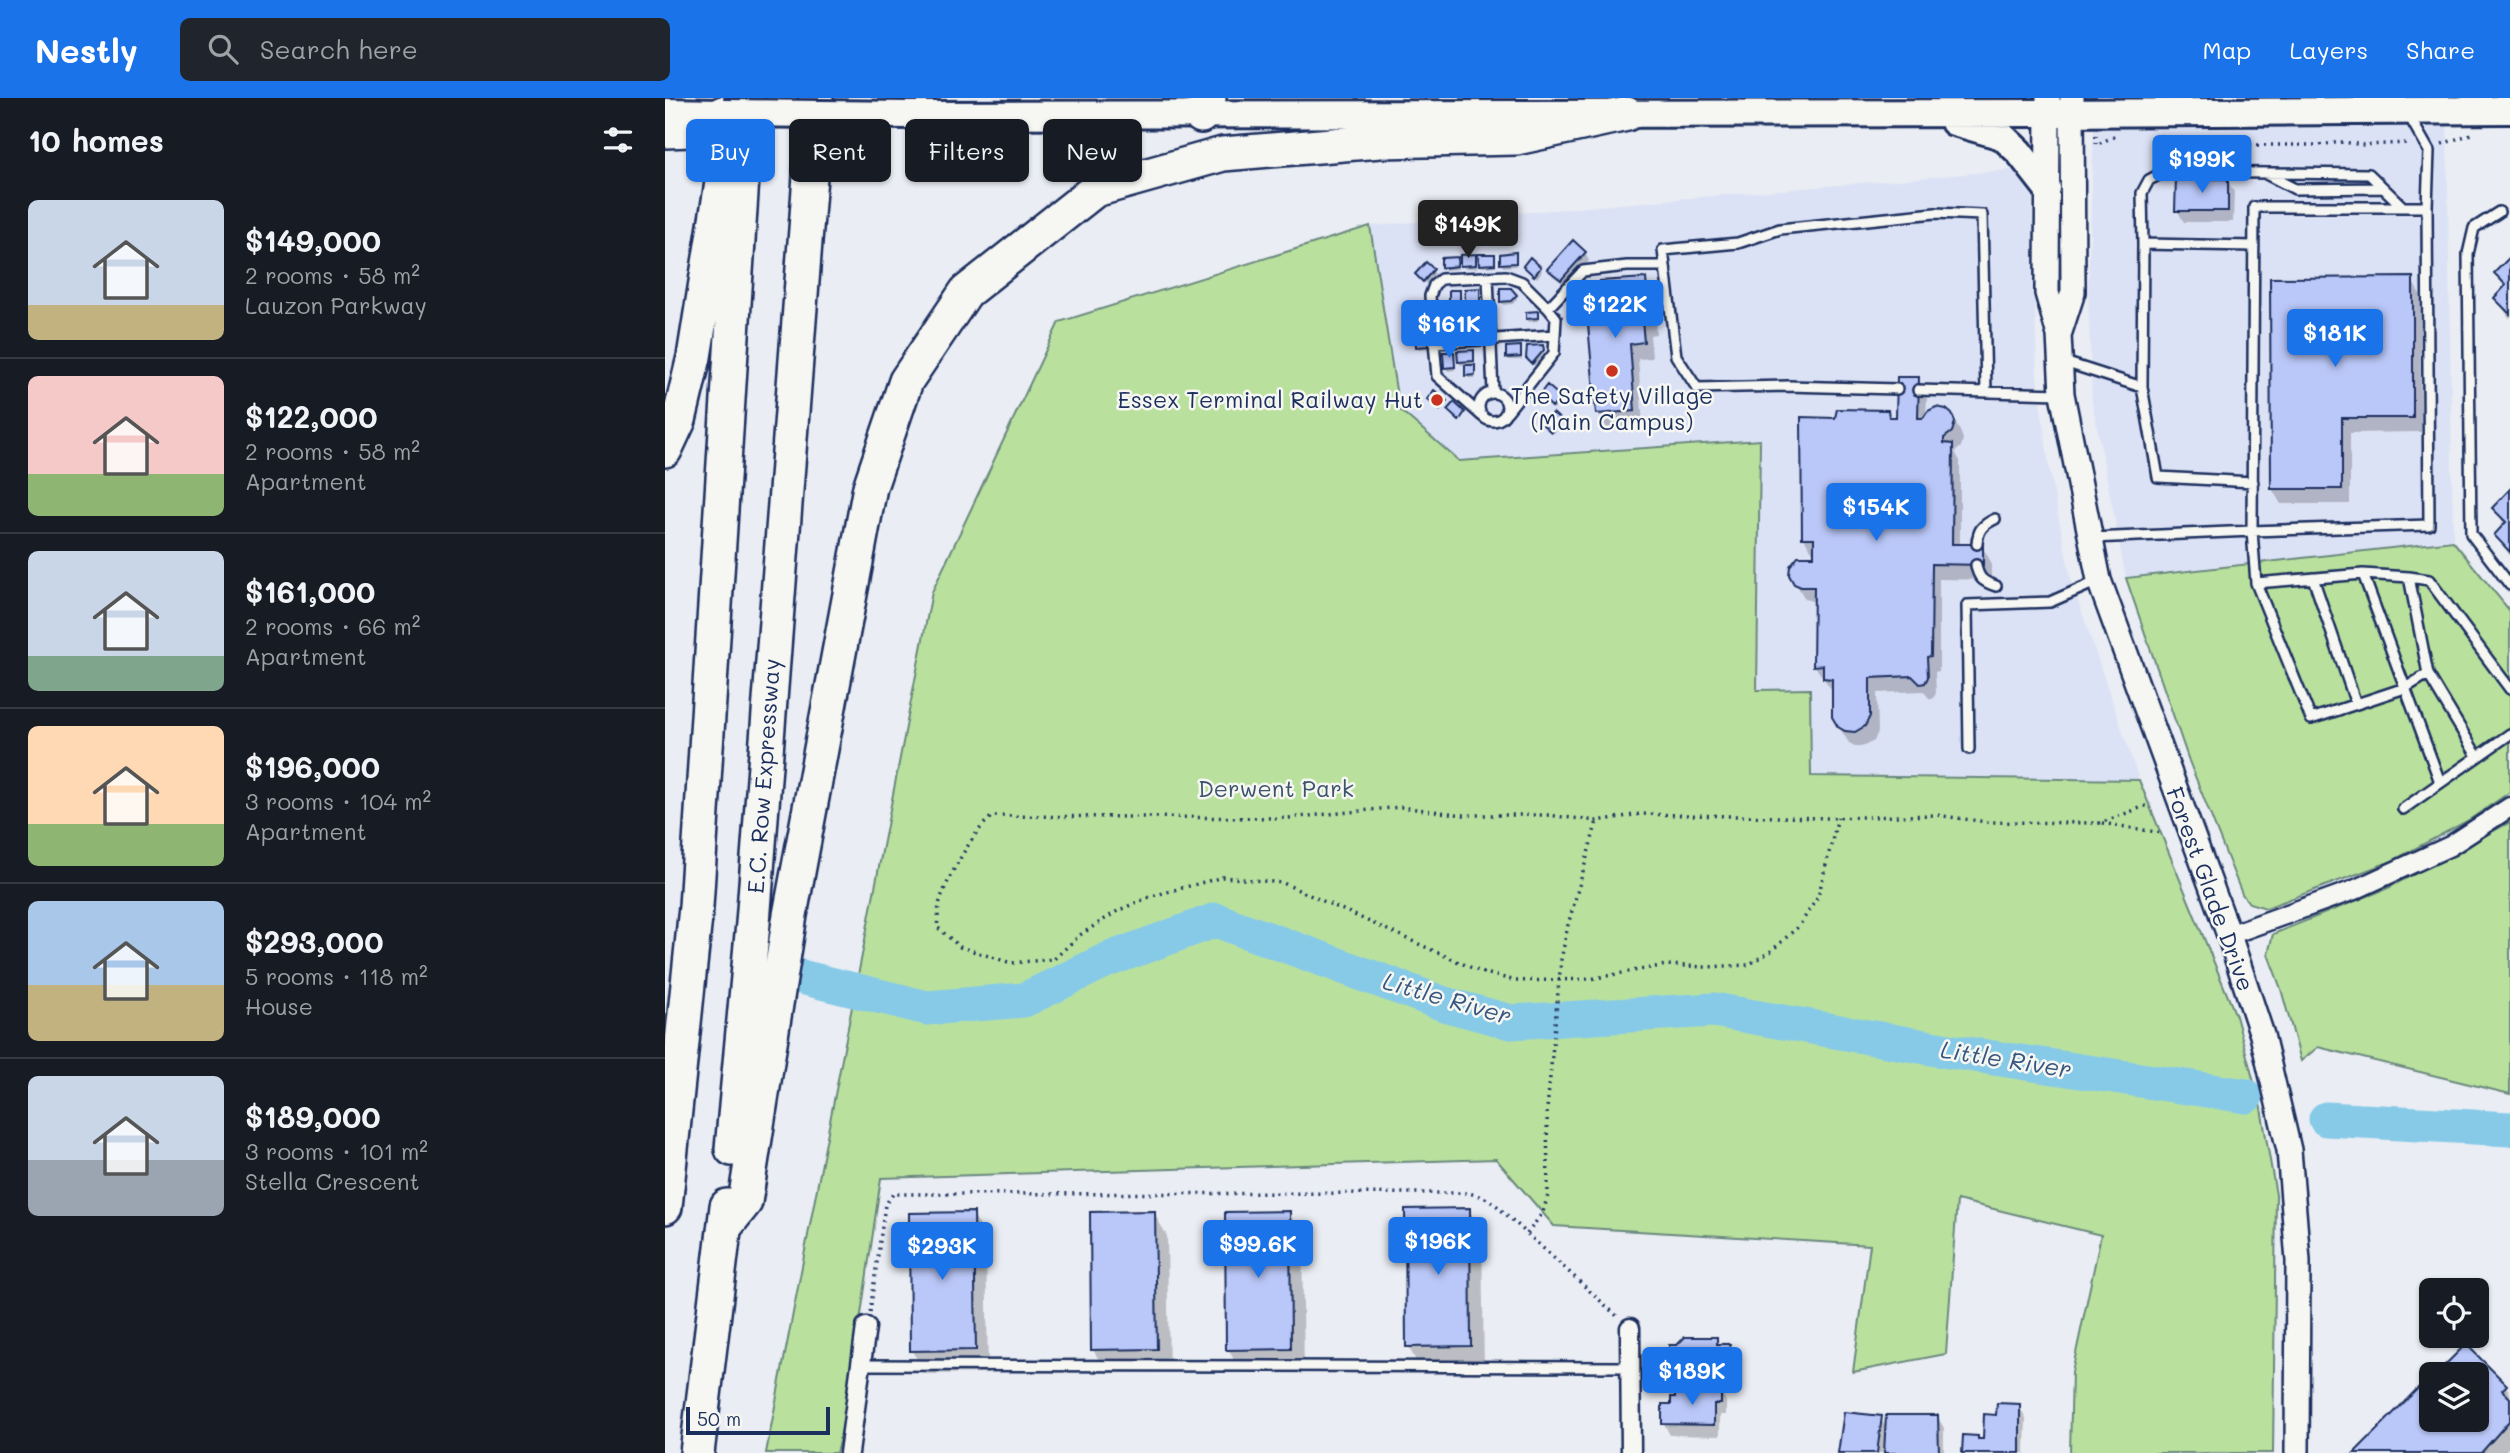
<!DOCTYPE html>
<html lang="en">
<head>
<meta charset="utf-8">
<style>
  :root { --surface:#171b24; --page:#20242c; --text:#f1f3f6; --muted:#9ea1a6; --line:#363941; --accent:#1a73e8 }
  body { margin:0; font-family:Mali,sans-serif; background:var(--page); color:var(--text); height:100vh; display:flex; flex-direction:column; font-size:26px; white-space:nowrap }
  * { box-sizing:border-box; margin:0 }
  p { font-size:23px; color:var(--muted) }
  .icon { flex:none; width:38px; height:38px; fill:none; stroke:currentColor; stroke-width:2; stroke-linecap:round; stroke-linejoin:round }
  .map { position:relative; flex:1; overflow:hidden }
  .sheet { display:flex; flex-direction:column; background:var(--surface); width:665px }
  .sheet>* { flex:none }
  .hud { position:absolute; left:21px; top:21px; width:665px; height:63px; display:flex; gap:14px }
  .buttons { position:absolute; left:1754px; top:1180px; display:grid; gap:14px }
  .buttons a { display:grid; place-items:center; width:70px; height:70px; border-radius:10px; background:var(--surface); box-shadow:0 2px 5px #0004; font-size:35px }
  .scale { position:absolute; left:21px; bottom:18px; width:144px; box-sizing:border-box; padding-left:7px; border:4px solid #1b2f5e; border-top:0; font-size:19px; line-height:24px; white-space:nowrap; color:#1b2f5e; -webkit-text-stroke:5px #f6f6f2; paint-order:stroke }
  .price { position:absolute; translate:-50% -60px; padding:0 16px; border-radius:7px; background:var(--accent); color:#fff; font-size:23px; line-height:46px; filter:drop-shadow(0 2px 4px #0008) }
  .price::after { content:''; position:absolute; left:50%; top:42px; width:21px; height:16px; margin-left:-10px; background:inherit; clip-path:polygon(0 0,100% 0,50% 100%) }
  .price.selected { background:#222; color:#fff }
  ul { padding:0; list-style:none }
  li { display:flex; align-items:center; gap:21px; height:175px; padding:0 28px }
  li+li { border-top:2px solid var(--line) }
  li span { display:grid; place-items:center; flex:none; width:196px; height:140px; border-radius:10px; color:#555 }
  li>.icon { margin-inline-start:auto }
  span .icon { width:84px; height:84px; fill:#fffc; stroke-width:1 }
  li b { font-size:30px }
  h2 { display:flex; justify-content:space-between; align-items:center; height:84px; padding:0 28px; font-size:30px }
  .pill { padding:0 24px; border-radius:10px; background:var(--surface); box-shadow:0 2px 5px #0004; font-size:24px; line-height:63px }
  .pill.selected { background:var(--accent); color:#fff }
  header { display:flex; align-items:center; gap:42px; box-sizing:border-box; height:98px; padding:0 35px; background:var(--accent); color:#fff }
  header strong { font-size:33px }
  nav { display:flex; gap:38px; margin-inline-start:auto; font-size:24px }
  .search { width:490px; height:63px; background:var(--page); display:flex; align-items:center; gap:18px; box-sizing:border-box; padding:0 24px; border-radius:10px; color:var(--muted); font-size:26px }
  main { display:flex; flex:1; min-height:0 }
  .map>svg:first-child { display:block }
</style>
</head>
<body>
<header>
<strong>Nestly</strong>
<div class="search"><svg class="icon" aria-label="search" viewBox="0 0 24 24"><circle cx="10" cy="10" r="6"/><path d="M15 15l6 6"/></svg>Search here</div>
<nav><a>Map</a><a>Layers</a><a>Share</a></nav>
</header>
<main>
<section class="sheet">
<h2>10 homes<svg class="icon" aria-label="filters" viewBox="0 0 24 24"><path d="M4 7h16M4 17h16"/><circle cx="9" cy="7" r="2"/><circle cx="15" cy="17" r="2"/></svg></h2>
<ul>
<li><span style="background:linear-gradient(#c9d6e8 75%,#c2b280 0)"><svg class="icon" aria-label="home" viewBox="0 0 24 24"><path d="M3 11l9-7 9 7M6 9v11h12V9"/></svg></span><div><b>$149,000</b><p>2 rooms · 58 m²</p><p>Lauzon Parkway</p></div></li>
<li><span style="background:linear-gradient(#f6c9c9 70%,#8fb573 0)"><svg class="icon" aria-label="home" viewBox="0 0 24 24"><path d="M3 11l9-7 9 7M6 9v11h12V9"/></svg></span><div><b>$122,000</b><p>2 rooms · 58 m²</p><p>Apartment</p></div></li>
<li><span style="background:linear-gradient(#c9d6e8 75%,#7fa58c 0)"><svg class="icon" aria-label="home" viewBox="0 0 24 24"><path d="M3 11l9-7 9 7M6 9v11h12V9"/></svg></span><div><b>$161,000</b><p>2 rooms · 66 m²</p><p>Apartment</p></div></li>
<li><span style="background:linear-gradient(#ffd9b3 70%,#8fb573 0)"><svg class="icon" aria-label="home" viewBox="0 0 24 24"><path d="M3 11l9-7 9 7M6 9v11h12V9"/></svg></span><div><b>$196,000</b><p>3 rooms · 104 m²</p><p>Apartment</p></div></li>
<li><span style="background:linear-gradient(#a9c7e8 60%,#c2b280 0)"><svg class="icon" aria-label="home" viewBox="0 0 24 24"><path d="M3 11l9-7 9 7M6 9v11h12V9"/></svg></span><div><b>$293,000</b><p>5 rooms · 118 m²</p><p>House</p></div></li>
<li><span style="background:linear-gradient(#c9d6e8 60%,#9aa5b1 0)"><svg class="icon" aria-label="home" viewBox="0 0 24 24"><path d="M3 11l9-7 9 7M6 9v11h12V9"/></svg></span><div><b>$189,000</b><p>3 rooms · 101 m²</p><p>Stella Crescent</p></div></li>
</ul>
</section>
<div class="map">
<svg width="1845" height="1355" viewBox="0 0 1845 1355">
  <rect width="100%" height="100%" fill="#eaedf3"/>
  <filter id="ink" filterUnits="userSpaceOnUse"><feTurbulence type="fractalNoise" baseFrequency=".0143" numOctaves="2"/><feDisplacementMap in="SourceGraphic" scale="14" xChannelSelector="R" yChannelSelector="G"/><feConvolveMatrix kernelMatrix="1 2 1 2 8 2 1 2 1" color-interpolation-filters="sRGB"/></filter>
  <g filter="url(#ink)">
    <!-- built -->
    <path fill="#dce2f5" d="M1782 25 1788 443 1461 480 1427 304 1423 190 1429 28Z
      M1355 71 1367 94 1372 279 1385 375 1406 482 1474 682 1146 678 1008 679 1095 342 794 363 734 311 705 128Z"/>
    <!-- green -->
    <path fill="#b9e19d" stroke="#6a887e" stroke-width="2" d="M705 128 734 311 794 363 1095 342 1092 592 1145 591 1146 678 1474 682 1571 918 1596 1010 1611 1097 1608 1355H1405L1407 1274 1436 1137 1292 1102 1281 1256 1188 1274 1205 1147 889 1128 831 1061 216 1080 182 1312 171 1355H101L267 494 394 224Z
      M1788 443 1845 513V694L1804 722 1727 763 1601 810 1584 805 1577 796 1524 663 1461 480Z
      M1845 724V996L1653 949 1636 963 1616 891 1603 856 1608 836 1723 790Z"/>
    <!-- shadow -->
    <path fill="#0003" d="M1562 82 1569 94 1568 124H1519L1512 112Z
      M908 145 920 155 924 163 901 188 888 178 884 171Z
      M850 156 851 168 838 169 837 166Z
      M829 157 831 168 817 169 816 166Z
      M810 158 812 170H799L797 167Z
      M792 161 793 171 780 172 778 169Z
      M865 161 877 173 872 180 862 171Z
      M1845 162V221L1831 200 1840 191 1831 176Z
      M761 167 770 176 761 186 754 179Z
      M1746 181 1755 196 1756 334 1685 335V406H1616L1607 391Z
      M980 182 989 197 991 236 985 237 987 260 973 261 978 328 942 330 933 315Z
      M814 192 816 210 804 211 802 208Z
      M786 194H794L796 197V211H792L795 216 796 231 787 232 785 229 789 213 786 209Z
      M850 198 852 201 848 206 838 207 837 204Z
      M872 214 873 223 864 224 862 221Z
      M814 215 816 229 803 230 802 227Z
      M762 234 764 250 754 251 753 248Z
      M877 249 879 255 870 268 865 263Z
      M855 250 857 262H844L843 259Z
      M808 254 811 280H803L802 266 796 267 794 264Z
      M788 255 790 272 783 273 781 270Z
      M1253 281 1262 297 1261 319 1286 317 1295 333 1298 341 1296 349 1290 354 1295 363V448H1317L1326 464V482L1274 481V573L1270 574 1271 595 1268 601H1265L1258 593 1212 595 1213 634 1209 643 1199 648H1190L1184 645 1168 619 1169 595 1149 567 1150 504 1140 501 1126 477 1151 460V455H1148L1139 440 1171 321 1222 314 1226 321H1233Z
      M878 300H894L896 303 889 311Z
      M894 323 896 326 888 336 880 327Z
      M1845 394V458L1831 437 1840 428 1829 410Z
      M804 1112 817 1135 819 1271 756 1272 743 1248Z
      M489 1115 502 1138 504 1274 442 1275 428 1252Z
      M624 1115 637 1138 639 1273 576 1274 563 1251Z
      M308 1116 321 1139 323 1275 261 1276 247 1253Z
      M1051 1241 1055 1248H1064L1071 1259V1270H1063L1064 1294H1056L1061 1303V1317H1055V1338L1005 1337 999 1326 1012 1301V1294H1006L999 1282 1006 1259Z
      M1801 1248 1841 1288 1845 1295V1348L1838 1355H1692L1766 1321H1811V1276L1775 1274Z
      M1354 1308 1361 1320 1360 1355H1299L1314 1343H1320L1333 1319Z
      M1272 1318 1279 1330V1355H1175L1215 1320 1223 1332Z"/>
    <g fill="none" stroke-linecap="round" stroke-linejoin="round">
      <!-- river -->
      <path stroke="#87cae8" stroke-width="35" d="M132 878 262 910 359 902 442 862 551 822 779 906 846 924 1049 912 1289 954 1581 998
        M1661 1021 1845 1031"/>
    </g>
    <!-- building -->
    <path fill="#bac8f9" stroke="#1b2f5e" stroke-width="2" d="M1511 80 1563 81V113H1510Z
      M908 142 921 154 896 182 882 171Z
      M851 154V165L835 166V156Z
      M811 156V167L795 168V157Z
      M813 156H830V166L814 167Z
      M793 159 792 168 776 170V160Z
      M865 159 876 169 869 178 858 168Z
      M1845 159V216L1829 200 1841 187 1829 175Z
      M761 164 769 171 758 184 750 176Z
      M1748 179V320H1677V391H1606L1605 180Z
      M981 180 984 221 977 222 979 244 965 246 970 313 931 316 921 204H924L925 189 936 188 935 183Z
      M815 190V207L800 208V191Z
      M835 190H846L852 197 846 203 835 204Z
      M784 192H795V208L784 209Z
      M794 211 796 228 783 229 782 212Z
      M873 213V220L861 221V214Z
      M815 214V226L800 228V215Z
      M763 232V248L751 249 750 233Z
      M878 247 879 252 867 266 861 260 862 248Z
      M856 248V259L841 260V249Z
      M809 252V263L793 264 792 253Z
      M778 254H789L790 269 779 270Z
      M800 267H810V277L800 278Z
      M1232 279H1254L1253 320H1258L1263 313 1271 309 1281 311 1287 316 1290 324 1287 334 1279 340V345L1288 346 1287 446H1318V467L1267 466 1266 558 1262 559 1263 579 1260 585 1255 586 1247 578 1205 580V618L1200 628 1190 634 1180 633 1173 629 1167 619V581L1158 580V567L1148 568 1149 489H1136L1129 486 1124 477 1125 468 1133 458H1149V440H1137L1136 319 1170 320 1172 311 1223 312 1224 319H1231Z
      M882 287 896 299 887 309 874 297Z
      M769 292 782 303 775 312 762 301Z
      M789 304 800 314 794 323 782 312Z
      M888 315 896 322 886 334 878 327Z
      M1845 391V454L1829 437 1841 424 1827 410Z
      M805 1110 806 1248 741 1249 740 1111Z
      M490 1113 492 1251 426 1252 425 1114Z
      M625 1113 626 1251 561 1252 560 1114Z
      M309 1114 311 1252 245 1253 244 1115Z
      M1020 1239H1052V1246H1065V1259H1056L1058 1283H997V1258H1004V1247H1012Z
      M1801 1246 1842 1287 1837 1292 1845 1300V1322L1816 1355H1689L1766 1277V1321H1811V1276H1767L1773 1270 1775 1272Z
      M1010 1290H1056V1306H1049V1327L997 1326V1306H1006V1299H1010Z
      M1332 1305 1355 1306V1355H1297L1298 1337 1313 1338V1341H1318L1319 1316 1331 1317Z
      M1179 1314 1217 1318 1212 1355H1173Z
      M1221 1317H1273L1274 1355H1219Z"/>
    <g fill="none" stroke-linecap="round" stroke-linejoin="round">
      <!-- service casing -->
      <g stroke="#1b2f5e" stroke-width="14">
        <path id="service" d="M1601 76 1630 91 1718 90
          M1834 114 1809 130 1803 156 1806 436 1845 487
          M1478 146 1477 95 1484 82 1499 74 1704 76 1738 109
          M823 179 828 294
          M769 245 890 237
          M1396 263 1477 289
          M1232 291 1123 288 1032 290 1011 258 998 152 1073 145 1115 131 1270 115 1317 117 1321 293
          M1253 292 1395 296
          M814 309a14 14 0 1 1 28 0a14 14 0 1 1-28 0Z
          M842 314 889 255 891 220 883 210
          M817 318 772 278 765 198 769 187 776 181 841 178 857 184 883 210 918 173 962 168H1000
          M1588 384 1493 379 1477 289 1478 146 1589 148
          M1427 440 1587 433 1589 109H1762L1764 53 1743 16
          M1312 446C1313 432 1317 427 1330 421
          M1311 467C1313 480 1318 484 1331 488
          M1698 476 1591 485 1646 621 1740 590 1763 576
          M1744 479 1763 576 1812 658
          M1648 480 1691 606
          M1591 485 1587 433 1764 427 1762 109
          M1304 651 1302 507 1385 504 1433 483
          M1775 684 1698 476 1744 479 1764 482 1845 591
          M1738 711 1845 636
          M196 1267 965 1269"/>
      </g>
      <!-- minor casing -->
      <g stroke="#1b2f5e" stroke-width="23">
        <path id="minor" d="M1564 837 1689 792 1785 748 1845 709
          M965 1230 966 1355
          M184 1355 201 1229"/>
      </g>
      <!-- tertiary casing -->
      <g stroke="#1b2f5e" stroke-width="28">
        <path id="tertiary" d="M1383 0 1382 195 1394 237 1397 296 1434 482 1564 837 1597 937 1624 1052 1633 1163 1632 1355
          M1394 237 1408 194 1407 0"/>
      </g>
      <!-- secondary casing -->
      <g stroke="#1b2f5e" stroke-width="32">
        <path id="secondary" d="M0 14 58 15
          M245 17 1383 15 1845 12
          M1289 24 1337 38 1354 54 1382 90"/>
      </g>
      <!-- motorway casing -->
      <g stroke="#1b2f5e" stroke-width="38">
        <path id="motorway" d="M536 18 544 0
          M0 33 27 32 58 15
          M0 352 14 322 29 259 58 78
          M67 1051 88 825 151 0
          M0 1109 31 809 82 0
          M60 1129 80 1104 125 817 205 389 241 283 301 194 430 92 558 56 715 43 851 40 962 16
          M32 1355 62 1108"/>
      </g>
      <!-- path -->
      <path stroke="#1b2f5e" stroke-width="3.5" stroke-dasharray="2 5" stroke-linecap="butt" d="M1431 37V47L1450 38
        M1495 38 1535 47H1653L1677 44 1698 47 1745 45
        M1777 46 1809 35
        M1173 719 1153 799 1134 828 1105 854 1083 867 1040 869 1001 867 925 881 851 883 816 874 618 785 558 779 487 798 454 812 415 837 389 861 346 865 295 849 272 829C273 822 273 814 274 807 278 787 311 728 328 718L623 720 736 709 799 717H882L932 723 975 716 1162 720 1271 717 1321 724 1435 725 1486 706
        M1437 725 1497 735
        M862 1136 878 1114 883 1097 882 1011 896 862 903 827 932 723
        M205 1214 220 1107 228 1096 804 1095 820 1100 832 1108 952 1218"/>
      <!-- service -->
      <use href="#service" stroke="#f6f6f2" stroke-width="9"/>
      <!-- minor -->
      <use href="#minor" stroke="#f6f6f2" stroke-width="18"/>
      <!-- tertiary -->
      <use href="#tertiary" stroke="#f6f6f2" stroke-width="23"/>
      <!-- secondary -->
      <use href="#secondary" stroke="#f6f6f2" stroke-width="26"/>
      <!-- motorway -->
      <use href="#motorway" stroke="#f6f6f2" stroke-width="33"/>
      <!-- secondary-bridge casing -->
      <g stroke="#1b2f5e" stroke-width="32" stroke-linecap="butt">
        <path id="secondary-bridge" d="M58 15 245 17"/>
      </g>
      <!-- secondary-bridge -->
      <use href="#secondary-bridge" stroke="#f6f6f2" stroke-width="26"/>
    </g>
  </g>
  <!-- markers -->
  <g fill="#c8321e" stroke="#f6f6f2" stroke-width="2.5">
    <circle cx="947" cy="273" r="7"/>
    <circle cx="772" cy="302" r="7"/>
  </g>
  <g text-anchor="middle" stroke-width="5" stroke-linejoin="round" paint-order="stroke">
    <!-- poi labels -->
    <g font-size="23" fill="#1b2f5e" stroke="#f6f6f2">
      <text x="947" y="306">The Safety Village<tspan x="947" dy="26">(Main Campus)</tspan></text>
      <text x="758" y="310" text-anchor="end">Essex Terminal Railway Hut</text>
    </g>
    <!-- street labels -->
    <g font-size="23" fill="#1b2f5e" stroke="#f6f6f2">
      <text transform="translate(99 678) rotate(-86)" y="8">E.C. Row Expressway</text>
      <text transform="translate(1545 791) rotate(70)" y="8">Forest Glade Drive</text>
    </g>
    <!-- park labels -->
    <g font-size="23" fill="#3b536b" stroke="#f6f6f2">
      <text x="611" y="699">Derwent Park</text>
    </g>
    <!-- water labels -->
    <g font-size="24" font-style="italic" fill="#365680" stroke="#f6f6f2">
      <text transform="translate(782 901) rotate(16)" y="8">Little River</text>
      <text transform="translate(1341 962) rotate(9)" y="8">Little River</text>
    </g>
  </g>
</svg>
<div class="buttons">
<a><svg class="icon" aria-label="locate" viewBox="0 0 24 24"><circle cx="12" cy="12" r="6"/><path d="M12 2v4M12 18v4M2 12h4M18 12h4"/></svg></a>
<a><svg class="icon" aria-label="layers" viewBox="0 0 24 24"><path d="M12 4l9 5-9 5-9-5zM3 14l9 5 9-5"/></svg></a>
</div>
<div class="scale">50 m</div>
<b class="price" style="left:1537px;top:97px">$199K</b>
<b class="price selected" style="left:803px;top:162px">$149K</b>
<b class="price" style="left:950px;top:242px">$122K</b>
<b class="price" style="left:784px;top:262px">$161K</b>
<b class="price" style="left:1670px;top:271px">$181K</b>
<b class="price" style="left:1211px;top:445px">$154K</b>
<b class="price" style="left:773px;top:1179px">$196K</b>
<b class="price" style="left:593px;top:1182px">$99.6K</b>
<b class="price" style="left:277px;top:1184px">$293K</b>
<b class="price" style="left:1027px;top:1309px">$189K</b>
<div class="hud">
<a class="pill selected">Buy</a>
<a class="pill">Rent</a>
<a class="pill">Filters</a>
<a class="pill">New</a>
</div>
</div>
</main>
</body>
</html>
